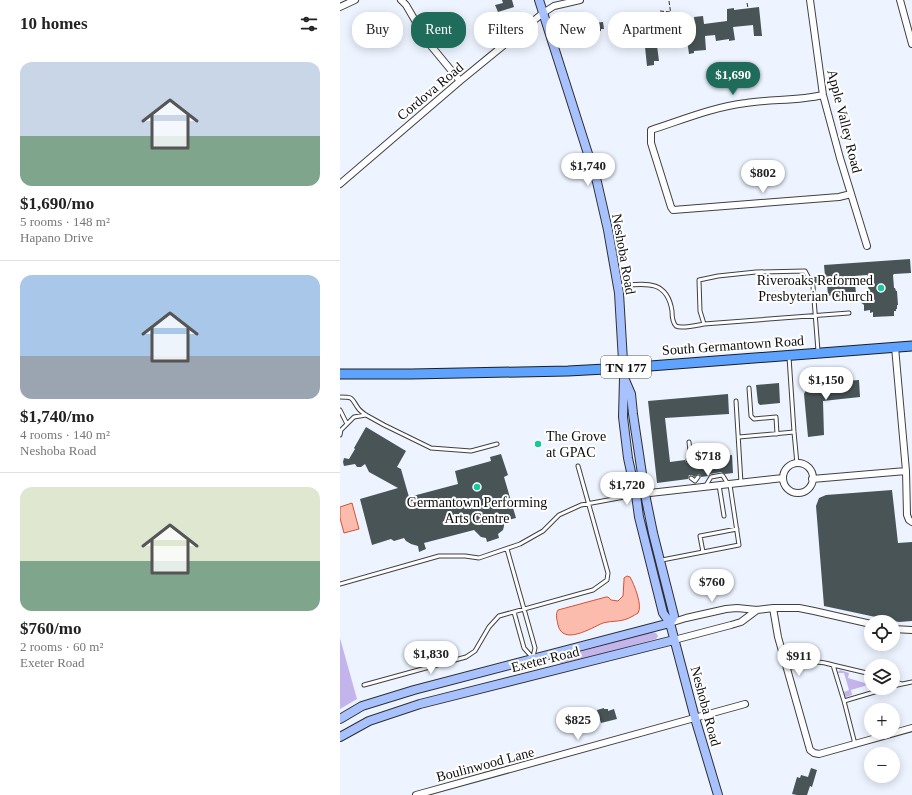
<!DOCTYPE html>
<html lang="en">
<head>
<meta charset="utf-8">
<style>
  :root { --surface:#fff; --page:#f6f6f6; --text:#222; --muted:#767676; --line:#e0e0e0; --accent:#1f6c5a }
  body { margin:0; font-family:"Times New Roman",serif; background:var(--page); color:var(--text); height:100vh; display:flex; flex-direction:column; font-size:15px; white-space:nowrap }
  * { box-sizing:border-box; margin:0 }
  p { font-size:13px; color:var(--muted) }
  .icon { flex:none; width:22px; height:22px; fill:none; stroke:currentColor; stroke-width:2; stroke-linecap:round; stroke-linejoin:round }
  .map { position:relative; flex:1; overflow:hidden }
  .side { display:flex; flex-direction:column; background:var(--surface); width:340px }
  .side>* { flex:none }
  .banner { position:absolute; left:12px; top:12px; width:380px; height:36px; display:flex; gap:8px }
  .tools { position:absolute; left:524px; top:615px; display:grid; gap:8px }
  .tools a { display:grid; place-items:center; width:36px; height:36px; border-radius:50%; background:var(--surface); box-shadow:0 2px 10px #0003; font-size:20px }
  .price { position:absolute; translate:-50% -34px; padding:0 9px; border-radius:14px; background:#fff; color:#222; font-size:13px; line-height:26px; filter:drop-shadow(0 1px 2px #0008) }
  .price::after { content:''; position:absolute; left:50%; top:24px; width:12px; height:9px; margin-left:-6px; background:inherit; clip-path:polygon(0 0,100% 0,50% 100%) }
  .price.on { background:var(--accent); color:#fff }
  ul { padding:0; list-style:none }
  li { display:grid; align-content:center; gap:8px; height:212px; padding:0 20px }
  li+li { border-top:1px solid var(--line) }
  li span { display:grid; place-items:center; height:124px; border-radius:12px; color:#555 }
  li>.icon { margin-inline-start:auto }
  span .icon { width:72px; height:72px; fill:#fffc; stroke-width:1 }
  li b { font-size:17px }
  h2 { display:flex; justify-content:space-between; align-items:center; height:48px; padding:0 20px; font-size:17px }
  .pill { padding:0 14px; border-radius:16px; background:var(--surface); box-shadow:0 2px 10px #0003; font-size:14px; line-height:36px }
  .pill.on { background:var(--accent); color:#fff }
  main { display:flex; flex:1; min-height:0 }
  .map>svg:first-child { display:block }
</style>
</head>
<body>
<main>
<section class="side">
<h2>10 homes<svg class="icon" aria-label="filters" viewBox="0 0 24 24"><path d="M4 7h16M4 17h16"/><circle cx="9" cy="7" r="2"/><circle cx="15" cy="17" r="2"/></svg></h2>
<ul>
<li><span style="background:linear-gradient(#c9d6e8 60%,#7fa58c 0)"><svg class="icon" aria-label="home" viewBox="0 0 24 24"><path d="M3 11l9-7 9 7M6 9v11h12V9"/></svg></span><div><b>$1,690/mo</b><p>5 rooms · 148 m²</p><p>Hapano Drive</p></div></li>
<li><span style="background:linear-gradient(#a9c7e8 65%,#9aa5b1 0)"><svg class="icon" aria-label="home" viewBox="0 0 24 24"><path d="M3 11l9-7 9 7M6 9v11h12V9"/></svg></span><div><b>$1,740/mo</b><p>4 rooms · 140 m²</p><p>Neshoba Road</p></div></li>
<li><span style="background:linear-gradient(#dfe7d0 60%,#7fa58c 0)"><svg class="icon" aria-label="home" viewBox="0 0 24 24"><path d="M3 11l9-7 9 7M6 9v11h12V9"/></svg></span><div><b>$760/mo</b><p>2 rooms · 60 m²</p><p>Exeter Road</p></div></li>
</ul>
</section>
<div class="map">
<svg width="572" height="795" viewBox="0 0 572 795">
  <rect width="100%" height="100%" fill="#edf4ff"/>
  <!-- green -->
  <path fill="#c4b4ec" d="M312 632 316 633 318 636 316 639 223 664H221L219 662 218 660 221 657Z
    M0 638 17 699 0 709Z
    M500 670 509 673 508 678 528 684 531 678V684L511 690 512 695 506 697 504 696V692L509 690 504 673H498V672Z"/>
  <!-- water -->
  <path fill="#fbbbad" stroke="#d7522f" d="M12 503 19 529 4 533 0 518V507Z
    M287 576 290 577C294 584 303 606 298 613 297 614 294 615 293 616 281 623 274 620 263 623 251 628 223 646 218 625 217 619 215 615 218 610L266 597H268L271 600 278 601 283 596 284 580V578Z"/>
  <!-- building -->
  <path fill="#485456" d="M162 0H172L174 7 158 12 155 5 163 3Z
    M419 7 422 36H414L413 25 393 27 395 40 389 41V39L376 41 375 35 365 36 366 50 354 51V53L349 54 346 33 356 32 354 17 363 16 364 24 387 21V9L394 8V10Z
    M308 16V18L313 17 314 23H307L309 37H310V39L316 38 319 61H314V65L307 66 305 47H303L302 42H301L300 40H298L297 32H299L297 19H300L299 17Z
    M244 21H253V23L263 22 264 29H261V31L244 33 245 36 239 37V35L235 36 232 25Z
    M570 259 571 273 554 274 553 275 554 288H555L556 291H557L558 305H557V309H556V311H554V316L533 317V312L530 313V310L524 311V305L519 301 529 290 528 287H530V276H528L527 275 514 276 516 293 509 294V296L506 297V300H500V297H496V295L488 296 487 283H475L473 280V277L485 276 484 265Z
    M519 380 520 397 483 401 484 435 468 437 464 394 468 386 474 383Z
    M439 383 440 403 420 405 418 403 416 385Z
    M388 394 389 414 325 418 330 462 345 460 346 462 349 463 350 462 351 459 355 462 357 461 358 459 392 455 393 473 385 474 381 472 370 474 368 476 361 477 360 475 358 474 354 477 352 475H349L348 479 317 483 308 401Z
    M26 427 66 451 57 467 61 469 69 497 118 484 115 471 151 461 150 457 161 454 168 475 164 477 176 518 164 521V526L163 530 158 534 159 538 147 542 146 538 141 537 134 530 84 543 86 549 79 552 78 546 71 544 66 541 64 538 54 541 51 539 32 545 20 499 58 488 29 472 25 464 21 467H17L15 464 4 466 3 462 4 458 9 459 15 449 14 448Z
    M552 490 558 543 572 542V621L559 622 484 606 476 506 479 498 486 495Z
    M264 708V709H268V711L274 709 277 719 261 723 257 710Z
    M471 768 477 770 472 787 470 786 467 795H457L452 794 457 777 460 778 461 775 468 777Z"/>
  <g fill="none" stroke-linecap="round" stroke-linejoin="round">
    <!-- lane casing -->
    <g stroke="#404040" stroke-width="5">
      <path id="lane" d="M278 286C303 284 327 278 332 311 332 316 332 322 336 326 341 329 358 325 364 324
        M478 351 473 286 465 271 416 272 378 276 359 280 360 311 364 324 509 313
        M449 357 454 432 457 464
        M409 388 411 416 414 419 436 417 437 434
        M0 397C14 397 11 398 18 408 20 411 23 413 26 415
        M396 401 401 483
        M0 410 7 424
        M0 435 1 430 14 417 26 415 44 425 91 448 131 451 157 444
        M399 437 454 432
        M349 442 350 451
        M348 460 350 451 355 459
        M351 478 355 481 358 477
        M379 485 384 516
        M365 487 371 477 382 475 383 476 388 484
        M167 549 195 648 193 657
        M363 552 360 536 397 529
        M322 560 399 545 390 485
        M0 584 99 556H125L139 558 180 544 203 531 219 515 241 505 295 495
        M174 612 184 648 192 657
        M493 665 531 674
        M447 668C466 663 474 659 493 665L504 701 548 688
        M553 681 562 684
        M24 685 126 657 135 651 149 627 159 616 253 590 267 580 268 573 238 466
        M553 686 572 682
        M504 701 515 744"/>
    </g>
    <!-- street casing -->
    <g stroke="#404040" stroke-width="8">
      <path id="street" d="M61 0 66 5 87 41 120 81
        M470 0 483 95 500 158 527 246
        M560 0 572 44
        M0 7 15 0
        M483 95C458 101 431 99 406 103 373 107 342 120 311 130V143L331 207 333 210 499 197 511 194
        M0 184 120 81 203 13 214 6 240 0
        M555 347 566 471 567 515 569 520 572 522
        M443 478a15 15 0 1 1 30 0a15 15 0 1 1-30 0Z
        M472 479 566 471
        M301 494 443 478
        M433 608 438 637 470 750 474 753 479 754 572 728
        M330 623 346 618 386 609 397 608 417 610 433 608H459L474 611 531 624
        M553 629 572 630
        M334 640 391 625 401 622 417 610
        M76 795 405 704"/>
    </g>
    <!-- secondary casing -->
    <g stroke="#2f2f2f" stroke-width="10">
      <path id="secondary" d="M199 0 257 182 268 230 279 293 284 378 283 417 288 458 296 495 299 517 323 613 330 623 355 718 378 795
        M285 380 291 394 293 414 305 494 313 533 334 616 330 623
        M0 719 22 706 74 690 330 623
        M0 737 29 721 80 704 334 640"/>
    </g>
    <!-- primary casing -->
    <g stroke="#1e1e1e" stroke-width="11">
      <path id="primary" d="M0 374H71L228 371 284 368 572 346"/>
    </g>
    <!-- path -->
    <path stroke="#2f2f2f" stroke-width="1" stroke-dasharray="4 2" stroke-linecap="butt" d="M329 1 331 15
      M407 3 408 8
      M320 11 330 12"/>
    <!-- lane -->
    <use href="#lane" stroke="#fff" stroke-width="3"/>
    <!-- street -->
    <use href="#street" stroke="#fff" stroke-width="6"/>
    <!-- secondary -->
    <use href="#secondary" stroke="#a8c2ff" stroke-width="8"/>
    <!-- primary -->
    <use href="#primary" stroke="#5da3ff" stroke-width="9"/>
  </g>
  <!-- markers -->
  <g fill="#1bc79e" stroke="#fff" stroke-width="1.5">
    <circle cx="541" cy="288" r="4"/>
    <circle cx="198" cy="444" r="4"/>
    <circle cx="137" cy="487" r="4"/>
  </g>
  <g text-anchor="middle" stroke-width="4" stroke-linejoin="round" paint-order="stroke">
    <!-- shield labels -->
    <rect fill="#fff" stroke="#565656" stroke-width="1" x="261" y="356" width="50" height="22" rx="3"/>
    <g font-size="13" font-weight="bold" fill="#0d0d0d">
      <text x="286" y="372">TN 177</text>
    </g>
    <!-- street labels -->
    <g font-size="14" fill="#0d0d0d" stroke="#fff">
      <text transform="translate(90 91) rotate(-40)" y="5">Cordova Road</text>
      <text transform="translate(505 121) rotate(76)" y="5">Apple Valley Road</text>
      <text transform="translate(284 254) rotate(80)" y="5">Neshoba Road</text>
      <text transform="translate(393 345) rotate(-4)" y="5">South Germantown Road</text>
      <text transform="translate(205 659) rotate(-14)" y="5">Exeter Road</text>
      <text transform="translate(366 706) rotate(75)" y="5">Neshoba Road</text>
      <text transform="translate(145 764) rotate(-15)" y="5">Boulinwood Lane</text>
    </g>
    <!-- poi labels -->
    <g font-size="14" fill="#0d0d0d" stroke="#fff" text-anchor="end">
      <text x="533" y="285">Riveroaks Reformed<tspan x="533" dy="16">Presbyterian Church</tspan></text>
      <text x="206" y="441" text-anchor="start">The Grove<tspan x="206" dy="16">at GPAC</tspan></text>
      <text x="137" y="507" text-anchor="middle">Germantown Performing<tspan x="137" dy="16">Arts Centre</tspan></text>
    </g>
  </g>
</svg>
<div class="tools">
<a><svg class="icon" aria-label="locate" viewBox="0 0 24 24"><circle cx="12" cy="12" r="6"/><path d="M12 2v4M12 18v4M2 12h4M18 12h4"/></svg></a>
<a><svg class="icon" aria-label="layers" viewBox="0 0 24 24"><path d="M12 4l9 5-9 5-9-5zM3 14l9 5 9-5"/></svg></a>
<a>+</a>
<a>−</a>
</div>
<b class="price on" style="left:393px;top:96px">$1,690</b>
<b class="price" style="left:248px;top:187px">$1,740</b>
<b class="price" style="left:423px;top:194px">$802</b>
<b class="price" style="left:486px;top:401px">$1,150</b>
<b class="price" style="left:368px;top:477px">$718</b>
<b class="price" style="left:287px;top:506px">$1,720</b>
<b class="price" style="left:372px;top:603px">$760</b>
<b class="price" style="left:91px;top:675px">$1,830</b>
<b class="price" style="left:459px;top:677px">$911</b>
<b class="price" style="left:238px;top:741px">$825</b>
<div class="banner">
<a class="pill">Buy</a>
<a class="pill on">Rent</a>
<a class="pill">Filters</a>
<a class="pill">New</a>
<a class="pill">Apartment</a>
</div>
</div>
</main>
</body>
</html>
